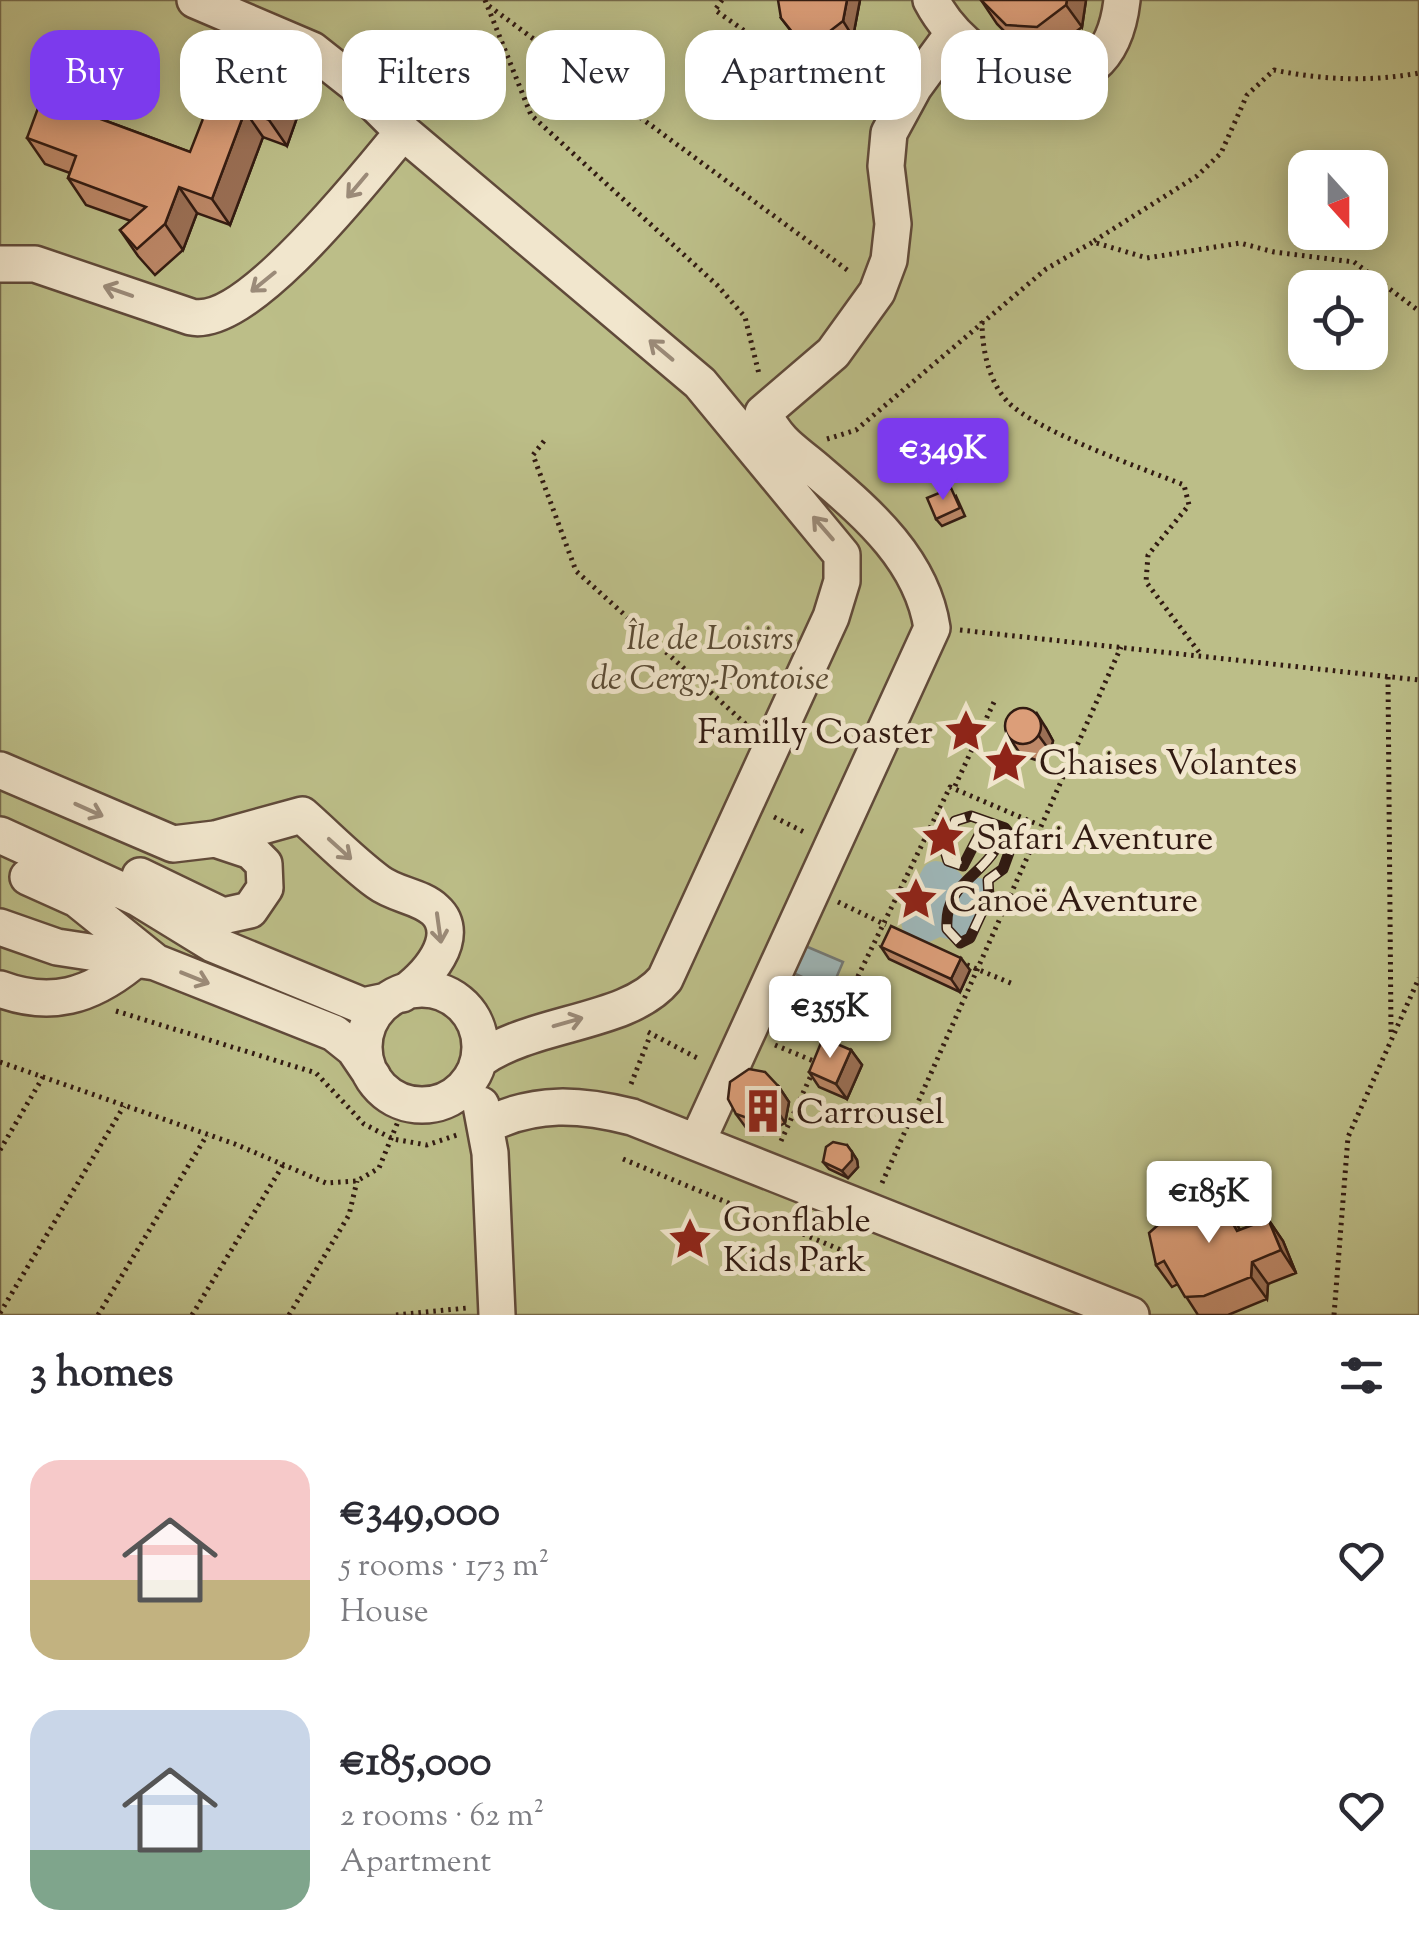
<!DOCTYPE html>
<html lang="en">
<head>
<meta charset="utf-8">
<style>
  :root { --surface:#fff; --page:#f7f7f7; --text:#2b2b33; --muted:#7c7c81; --accent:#7c3aed }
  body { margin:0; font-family:"Sorts Mill Goudy",serif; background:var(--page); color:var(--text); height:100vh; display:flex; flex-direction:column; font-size:38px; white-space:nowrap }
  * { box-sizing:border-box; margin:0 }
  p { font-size:32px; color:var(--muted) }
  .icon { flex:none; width:55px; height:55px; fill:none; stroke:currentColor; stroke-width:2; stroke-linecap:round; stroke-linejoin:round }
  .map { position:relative; height:1315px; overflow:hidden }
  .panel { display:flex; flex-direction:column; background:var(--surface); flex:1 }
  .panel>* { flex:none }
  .banner { position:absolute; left:30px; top:30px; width:1360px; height:90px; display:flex; gap:20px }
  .needle { width:65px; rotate:159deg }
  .tools { position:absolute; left:1288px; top:150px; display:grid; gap:20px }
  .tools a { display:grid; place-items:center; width:100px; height:100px; border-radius:20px; background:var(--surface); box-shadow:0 5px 25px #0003; font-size:50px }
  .price { position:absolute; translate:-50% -85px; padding:0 22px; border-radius:10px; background:#fff; color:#222; font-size:32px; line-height:65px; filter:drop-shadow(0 2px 5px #0008) }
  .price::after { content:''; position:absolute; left:50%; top:60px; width:30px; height:22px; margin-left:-15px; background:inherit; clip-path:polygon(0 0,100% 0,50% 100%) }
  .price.selected { background:var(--accent); color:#fff }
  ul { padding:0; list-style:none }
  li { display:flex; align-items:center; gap:30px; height:250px; padding:0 30px }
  li span { display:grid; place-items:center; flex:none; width:280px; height:200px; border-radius:30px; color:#555 }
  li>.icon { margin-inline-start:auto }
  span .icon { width:120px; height:120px; fill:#fffc; stroke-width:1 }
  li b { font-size:42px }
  h2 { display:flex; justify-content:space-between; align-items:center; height:120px; padding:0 30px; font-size:42px }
  .tag { padding:0 35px; border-radius:30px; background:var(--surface); box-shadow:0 5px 25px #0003; font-size:35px; line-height:90px }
  .tag.selected { background:var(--accent); color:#fff }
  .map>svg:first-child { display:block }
</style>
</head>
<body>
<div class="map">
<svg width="1419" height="1315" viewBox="0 0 1419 1315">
  <rect width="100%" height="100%" fill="#ead9b2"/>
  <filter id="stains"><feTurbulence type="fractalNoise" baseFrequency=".002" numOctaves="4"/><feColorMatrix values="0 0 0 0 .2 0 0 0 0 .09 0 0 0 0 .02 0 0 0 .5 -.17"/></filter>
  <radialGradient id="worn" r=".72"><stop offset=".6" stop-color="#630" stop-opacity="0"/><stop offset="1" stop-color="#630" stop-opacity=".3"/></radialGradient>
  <!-- green -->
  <path fill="#bcbe88" stroke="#776c4d" stroke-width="2.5" fill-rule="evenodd" d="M0 0H1419V1315H0ZM1305 168H1370V232H1305ZM1305 288H1370V352H1305Z"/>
  <!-- water -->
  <path fill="#9eb7b9" stroke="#737976" stroke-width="2.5" d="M803 945 843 962 831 990 791 972Z"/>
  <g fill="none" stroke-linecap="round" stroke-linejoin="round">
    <!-- canal -->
    <path stroke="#9eb7b9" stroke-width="30" d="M936 876 949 883 946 905 961 910 971 893H978L964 928 939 921 924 928 917 925 915 916Z"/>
    <!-- minor casing -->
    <g stroke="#604a3a" stroke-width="40">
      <path id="minor" d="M195 0 312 50 355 84 403 132 700 383 842 555V581L831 617 665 979C628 1024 533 1021 479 1060
        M931 0C975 84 1108 127 1122 0
        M0 264H35L191 317C248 329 367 175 403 132
        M0 770 173 844 215 839 302 815C327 837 351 862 378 882 395 895 420 896 435 910 464 936 425 980 402 994
        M0 835 138 898 213 944 363 1006 387 1001
        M140 876 223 916 250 910 265 888 264 864 251 851 215 839
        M28 877 77 899 154 961
        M0 927 57 947 155 962 334 1033 354 1049 373 1077
        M0 989C51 1008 90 996 131 963
        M364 1047a58 58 0 1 1 116 0a58 58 0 1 1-116 0Z
        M481 1105 490 1153 497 1315
        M487 1125C536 1101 580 1104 632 1117L1131 1315
        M697 1142 932 628C922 561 869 515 821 474 794 450 781 447 763 413L833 353 877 292 889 260 893 224 886 166 889 133 914 87 952 35"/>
    </g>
    <!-- path -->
    <path stroke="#321b12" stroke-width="5" stroke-dasharray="2.5 5" stroke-linecap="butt" d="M485 0 531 115 717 285 745 317 759 374
      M722 0 715 10 862 114
      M489 6 850 272
      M825 88 836 56
      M1094 241 1197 176 1221 153 1247 95 1274 70C1323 80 1370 82 1419 73
      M982 321C982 348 988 380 1007 401 1033 430 1144 469 1184 485L1189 505 1148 555 1146 582 1202 656
      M827 439 856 430 1046 269 1093 242 1147 258 1240 243 1274 252 1354 262 1419 311
      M544 441 533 455 576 571 749 727
      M960 630 1419 680
      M1388 677 1391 1032
      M955 786 994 702
      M774 817 804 832
      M838 902 886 925
      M960 962 1013 984
      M116 1011 316 1073 364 1124 393 1139 427 1145 457 1135
      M648 1032 699 1059
      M825 1044 950 787 1039 825
      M775 1045 816 1062
      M0 1062 235 1144 326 1183 357 1181 379 1168 406 1102
      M631 1084 650 1036
      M781 1141 814 1069
      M0 1150 43 1077
      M623 1159 858 1257
      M882 1183 1121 647
      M0 1313 124 1106
      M98 1315 207 1135
      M192 1315 283 1165
      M289 1315 349 1215 357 1181
      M396 1315 467 1308
      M1334 1315 1348 1137 1419 978"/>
    <!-- minor -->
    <use href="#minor" stroke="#f1e6cd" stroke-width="35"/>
    <!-- rail casing -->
    <g stroke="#321b12" stroke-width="11">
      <path id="rail" d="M971 816 1005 828 1014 839 1003 869 988 880 989 897 970 938 960 943 947 929C944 886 978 878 995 850L991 838 979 835 963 866 948 861 945 851 955 821Z"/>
    </g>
    <!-- rail -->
    <use href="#rail" stroke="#f1e6cd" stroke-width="8" stroke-dasharray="22" stroke-linecap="butt"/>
  </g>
  <!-- wall -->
  <path fill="#bd8868" stroke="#321b12" stroke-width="2.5" d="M860 0 853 37 831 53 804 48 781 18Z
    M981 0H1086L1082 27 1053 49 1021 48 997 24Z
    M91 72 109 98 101 119 190 152 220 111 299 112 287 146 263 137 230 225 197 213 183 250 155 275 138 256 120 230 131 221 86 205 68 178 70 173 45 164 27 138Z
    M956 496 965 516 942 526 936 519Z
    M1046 728 1053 741 1050 751 1036 760 1021 755 1011 740Z
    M881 947 970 970 960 992 889 959Z
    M851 1050 862 1065 847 1099 819 1087 809 1072Z
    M779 1087 789 1102 785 1123 763 1135 747 1129 736 1114Z
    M847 1145 857 1160 858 1167 848 1178 829 1169 823 1162Z
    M1231 1214 1240 1230 1268 1219 1283 1241 1296 1273 1268 1284 1267 1299 1228 1315H1198L1178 1284 1172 1287 1156 1265Z"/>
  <!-- shaded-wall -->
  <path fill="#9a6f55" stroke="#321b12" stroke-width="2.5" d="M847 0H860L853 37 843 21Z
    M1067 0H1086L1082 27 1066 5Z
    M91 72 109 98 94 136 76 110Z
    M281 86 299 112 287 146 269 120Z
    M245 111 263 137 230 225 212 199Z
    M179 187 197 213 183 250 165 224Z
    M1036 712 1046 728 1053 741 1050 751 1039 736Z
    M961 958 970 970 960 992 951 979Z
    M851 1050 862 1065 847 1099 836 1084Z
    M779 1087 789 1102 785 1123 775 1107Z
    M852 1152 857 1160 858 1167 848 1178 842 1171Z
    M1215 1192 1231 1214 1253 1253 1237 1231Z
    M1268 1219 1283 1241 1296 1273 1281 1250Z
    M1252 1262 1268 1284 1267 1299 1251 1277Z"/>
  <!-- building -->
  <path fill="#dc9e79" stroke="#321b12" stroke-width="2.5" d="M778 0H847L843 21 821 38 793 33 781 18Z
    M981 0H1067L1066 5 1037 27 1006 25Z
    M56 59 91 72 76 110 190 152 208 106 220 111 236 69 281 86 269 120 245 111 212 199 179 187 165 224 137 249 120 230 146 207 68 178 76 156 27 138Z
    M951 488 960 508 936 519 927 498Z
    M1005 726a18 18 0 1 1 36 0a18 18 0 1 1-36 0Z
    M891 926 961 958 951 979 881 947Z
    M823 1038 851 1050 836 1084 809 1072Z
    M749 1069 765 1072 779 1087 775 1107 753 1120 736 1114 728 1099 730 1082Z
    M833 1142 847 1145 852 1152V1160L842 1171 823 1162 826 1147Z
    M1215 1192 1237 1231 1268 1219 1281 1250 1252 1262 1251 1277 1204 1296 1185 1297 1164 1261 1156 1265 1149 1233 1174 1211 1171 1203Z"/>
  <!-- one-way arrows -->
  <defs><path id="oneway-shaft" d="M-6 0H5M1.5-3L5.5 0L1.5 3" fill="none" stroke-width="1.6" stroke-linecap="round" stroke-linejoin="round" transform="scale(2.5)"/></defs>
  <g stroke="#9b8b79">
    <use href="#oneway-shaft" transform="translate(357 186) rotate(130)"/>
    <use href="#oneway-shaft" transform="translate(263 282) rotate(141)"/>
    <use href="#oneway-shaft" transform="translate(118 291) rotate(-161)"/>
    <use href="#oneway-shaft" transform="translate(661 350) rotate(-140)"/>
    <use href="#oneway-shaft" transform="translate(823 528) rotate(-131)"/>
    <use href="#oneway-shaft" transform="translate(89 810) rotate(24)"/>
    <use href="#oneway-shaft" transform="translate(340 849) rotate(42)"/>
    <use href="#oneway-shaft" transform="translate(439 928) rotate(82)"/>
    <use href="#oneway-shaft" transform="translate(195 978) rotate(22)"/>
    <use href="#oneway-shaft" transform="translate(568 1022) rotate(-16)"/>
  </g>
  <!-- icons -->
  <defs>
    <g id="sight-bare" transform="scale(3.45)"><path d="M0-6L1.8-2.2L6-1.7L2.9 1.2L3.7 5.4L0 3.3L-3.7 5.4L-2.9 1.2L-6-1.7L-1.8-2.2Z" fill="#8f2418" stroke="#f1e6cd" stroke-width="2.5" paint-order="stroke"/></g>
    <g id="building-bare" transform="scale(3.45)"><path d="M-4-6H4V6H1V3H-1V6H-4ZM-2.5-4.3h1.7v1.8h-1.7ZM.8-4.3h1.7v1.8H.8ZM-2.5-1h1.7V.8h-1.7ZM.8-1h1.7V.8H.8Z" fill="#8f2418" stroke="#f1e6cd" stroke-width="2.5" paint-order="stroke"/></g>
  </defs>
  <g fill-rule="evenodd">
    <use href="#sight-bare" x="966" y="731"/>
    <use href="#sight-bare" x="1006" y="762"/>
    <use href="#sight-bare" x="943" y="837"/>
    <use href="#sight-bare" x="916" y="899"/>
    <use href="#building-bare" x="763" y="1111"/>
    <use href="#sight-bare" x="690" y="1239"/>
  </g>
  <g text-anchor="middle" stroke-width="10" stroke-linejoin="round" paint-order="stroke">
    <!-- park labels -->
    <g font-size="35" font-style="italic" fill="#5b4c35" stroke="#f1e6cd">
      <text x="710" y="649">Île de Loisirs<tspan x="710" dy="40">de Cergy-Pontoise</tspan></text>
    </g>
    <!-- poi labels -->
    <g font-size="35" fill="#321b12" stroke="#f1e6cd" text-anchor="start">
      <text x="933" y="743" text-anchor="end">Familly Coaster</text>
      <text x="1039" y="774">Chaises Volantes</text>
      <text x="976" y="849">Safari Aventure</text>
      <text x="949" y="911">Canoë Aventure</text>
      <text x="796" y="1123">Carrousel</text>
      <text x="723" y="1231">Gonflable<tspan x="723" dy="40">Kids Park</tspan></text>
    </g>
  </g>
  <rect width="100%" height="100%" filter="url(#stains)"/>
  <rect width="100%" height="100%" fill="url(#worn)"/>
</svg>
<div class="tools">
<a><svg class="needle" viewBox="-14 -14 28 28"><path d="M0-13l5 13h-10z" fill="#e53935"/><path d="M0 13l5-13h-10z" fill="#7c7c81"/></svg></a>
<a><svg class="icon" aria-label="locate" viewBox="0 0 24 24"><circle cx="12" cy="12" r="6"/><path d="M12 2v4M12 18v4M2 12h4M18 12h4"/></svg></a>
</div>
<b class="price selected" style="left:943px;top:503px">€349K</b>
<b class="price" style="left:830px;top:1061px">€355K</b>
<b class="price" style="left:1209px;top:1246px">€185K</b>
<div class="banner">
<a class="tag selected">Buy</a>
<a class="tag">Rent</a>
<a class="tag">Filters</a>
<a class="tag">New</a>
<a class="tag">Apartment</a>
<a class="tag">House</a>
</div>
</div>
<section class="panel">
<h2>3 homes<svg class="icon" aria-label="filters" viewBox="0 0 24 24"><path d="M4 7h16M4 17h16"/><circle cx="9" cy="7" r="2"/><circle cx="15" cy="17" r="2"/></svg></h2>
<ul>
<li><span style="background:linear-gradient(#f6c9c9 60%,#c2b280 0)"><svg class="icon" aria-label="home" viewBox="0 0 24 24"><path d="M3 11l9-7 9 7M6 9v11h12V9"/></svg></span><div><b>€349,000</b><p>5 rooms · 173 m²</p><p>House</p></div><svg class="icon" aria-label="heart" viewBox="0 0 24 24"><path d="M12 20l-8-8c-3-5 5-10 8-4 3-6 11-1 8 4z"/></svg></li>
<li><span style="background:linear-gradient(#c9d6e8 70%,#7fa58c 0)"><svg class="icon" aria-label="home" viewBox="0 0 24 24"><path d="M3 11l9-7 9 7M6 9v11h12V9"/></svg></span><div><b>€185,000</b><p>2 rooms · 62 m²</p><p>Apartment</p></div><svg class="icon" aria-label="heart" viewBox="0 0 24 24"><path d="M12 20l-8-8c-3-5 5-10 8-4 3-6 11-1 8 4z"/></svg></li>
</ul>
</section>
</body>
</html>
